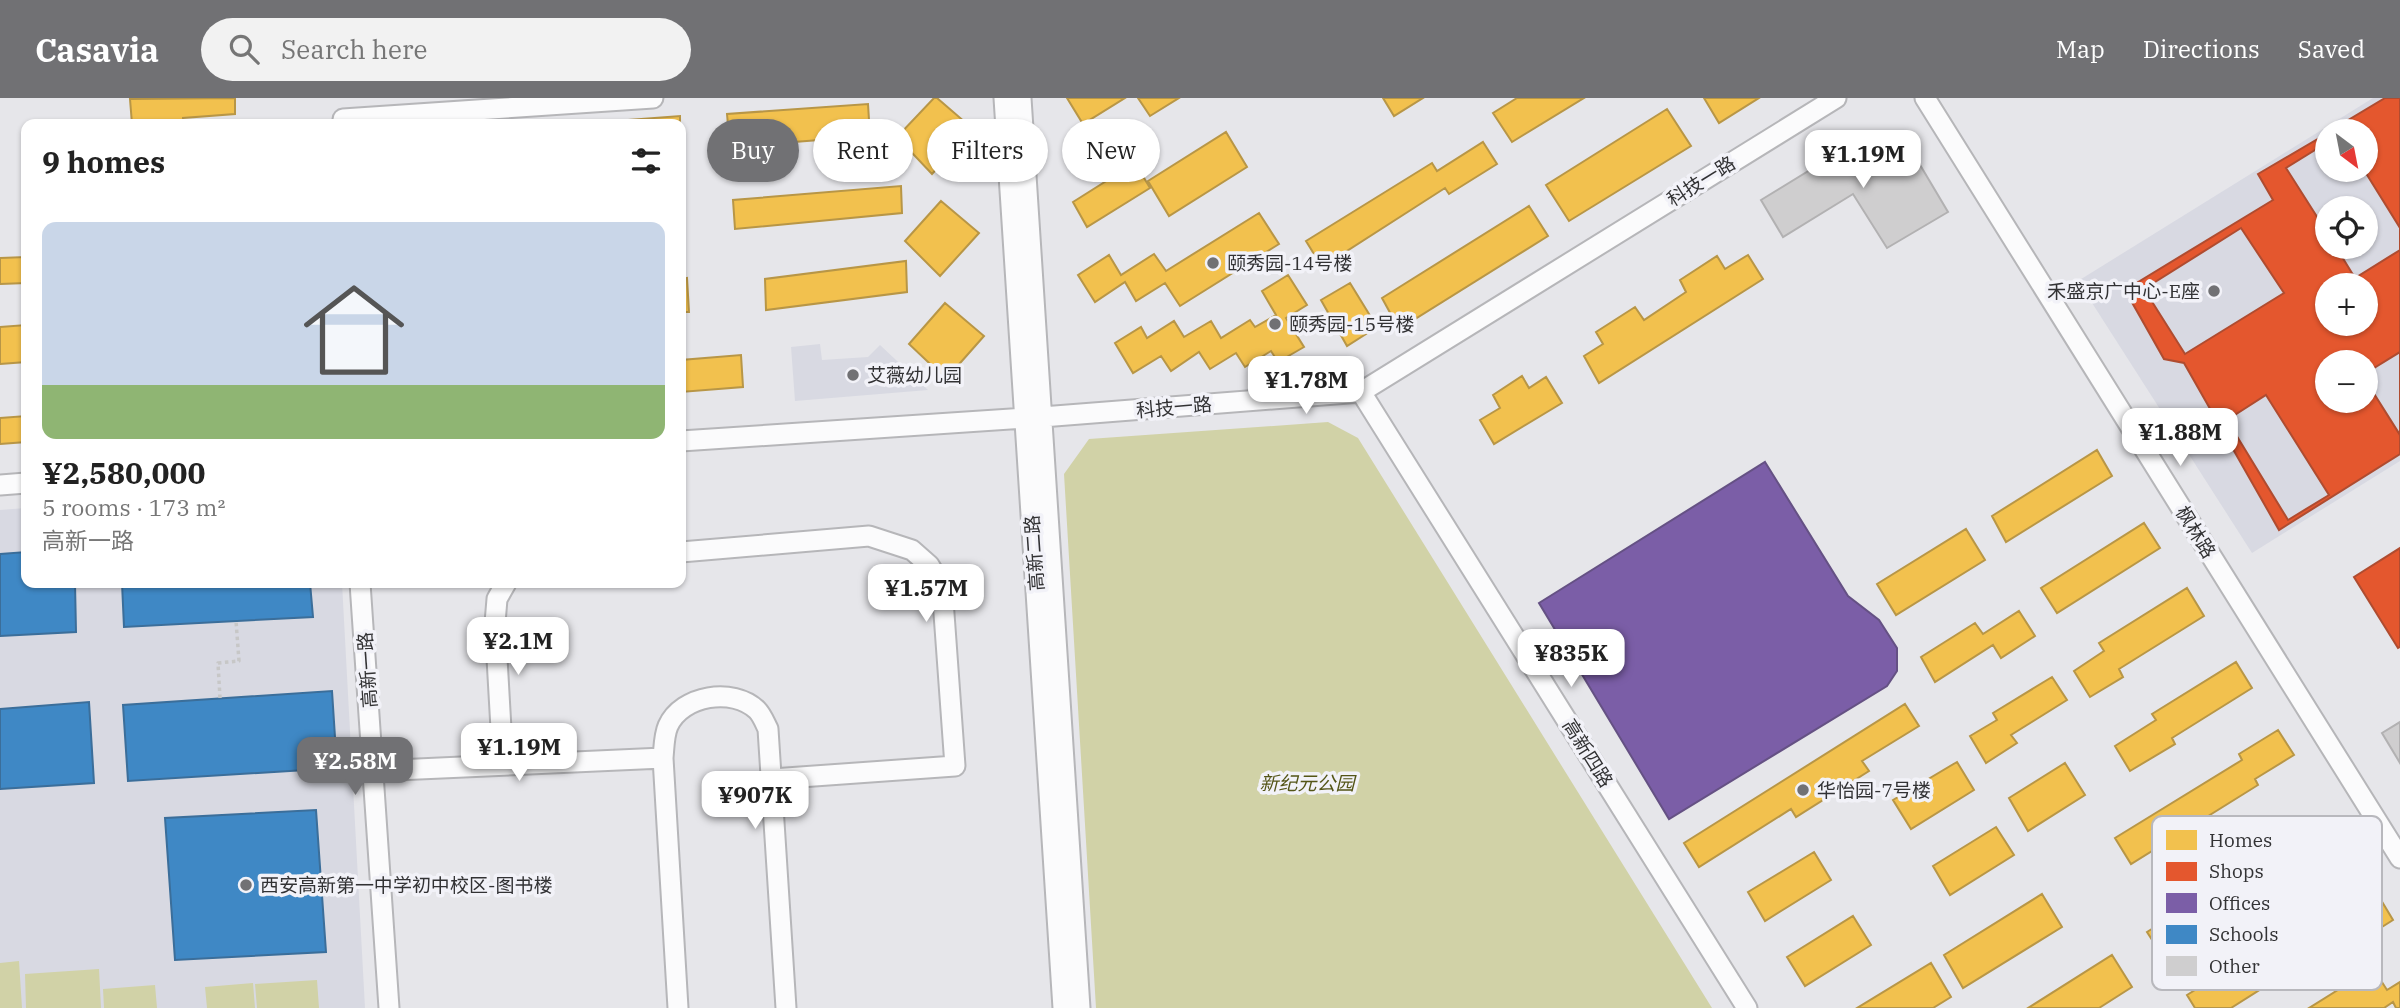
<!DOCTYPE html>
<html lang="en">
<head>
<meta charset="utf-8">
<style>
  :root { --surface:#fff; --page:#f2f2f2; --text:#222; --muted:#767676; --line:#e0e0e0; --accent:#717174 }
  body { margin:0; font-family:"IBM Plex Serif","Noto Sans SC",serif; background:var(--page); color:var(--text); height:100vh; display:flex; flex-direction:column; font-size:26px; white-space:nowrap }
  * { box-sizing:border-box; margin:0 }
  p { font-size:23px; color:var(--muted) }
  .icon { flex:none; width:38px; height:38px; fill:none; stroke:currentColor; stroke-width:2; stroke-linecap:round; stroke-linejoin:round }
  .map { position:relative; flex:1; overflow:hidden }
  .drawer { position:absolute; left:21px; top:21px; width:665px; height:469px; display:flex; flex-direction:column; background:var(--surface); border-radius:14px; box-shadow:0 2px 5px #0004 }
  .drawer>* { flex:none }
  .top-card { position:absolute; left:707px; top:21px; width:665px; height:63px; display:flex; gap:14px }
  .needle { width:46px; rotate:148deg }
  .fabs { position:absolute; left:2315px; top:21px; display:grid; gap:14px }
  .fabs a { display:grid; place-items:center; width:63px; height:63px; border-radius:50%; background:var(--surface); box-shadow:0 2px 5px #0004; font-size:35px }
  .price { position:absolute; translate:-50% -60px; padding:0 16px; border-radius:14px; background:#fff; color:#222; font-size:23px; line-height:46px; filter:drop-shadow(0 2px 4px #0008) }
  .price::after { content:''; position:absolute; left:50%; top:42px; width:21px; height:16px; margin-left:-10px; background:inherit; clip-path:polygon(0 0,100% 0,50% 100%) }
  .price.selected { background:var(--accent); color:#fff }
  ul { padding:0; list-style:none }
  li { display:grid; align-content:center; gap:14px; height:371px; padding:0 21px }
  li+li { border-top:2px solid var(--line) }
  li span { display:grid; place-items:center; height:217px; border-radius:14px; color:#555 }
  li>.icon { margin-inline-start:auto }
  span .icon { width:126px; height:126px; fill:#fffc; stroke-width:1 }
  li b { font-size:30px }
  h2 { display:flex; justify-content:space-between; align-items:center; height:84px; padding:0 21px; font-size:30px }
  .chip { padding:0 24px; border-radius:32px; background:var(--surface); box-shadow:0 2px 5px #0004; font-size:24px; line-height:63px }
  .chip.selected { background:var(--accent); color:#fff }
  header { display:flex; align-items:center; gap:42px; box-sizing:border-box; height:98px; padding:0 35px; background:var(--accent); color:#fff }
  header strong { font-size:33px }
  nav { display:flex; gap:38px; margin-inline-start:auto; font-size:24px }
  .search { width:490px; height:63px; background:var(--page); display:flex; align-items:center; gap:18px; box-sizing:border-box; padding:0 24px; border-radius:38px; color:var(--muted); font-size:26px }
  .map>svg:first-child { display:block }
</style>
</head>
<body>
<header>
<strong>Casavia</strong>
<div class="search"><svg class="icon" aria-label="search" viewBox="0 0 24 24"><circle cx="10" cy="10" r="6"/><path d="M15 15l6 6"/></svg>Search here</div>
<nav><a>Map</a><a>Directions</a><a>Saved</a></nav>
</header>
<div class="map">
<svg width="2400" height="910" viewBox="0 0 2400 910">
  <rect width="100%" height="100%" fill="#e6e6ea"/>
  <!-- built -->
  <path fill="#d8d9e2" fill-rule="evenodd" d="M2373 0H2400V363L2252 455 2078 183ZM2328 33H2366V72H2328ZM2328 110H2366V149H2328ZM2328 187H2366V226H2328ZM2328 264H2366V303H2328Z
    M820 246 822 262 868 259 880 247 928 292 795 303 791 249Z
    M26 410V485H342L365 910H0V412Z"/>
  <!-- green -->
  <path fill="#d1d2a7" d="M1328 324 1358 340 1712 910H1096L1064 376 1089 341Z
    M19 863 22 910H0V865Z
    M99 871 101 910H26L25 876Z
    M317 882 319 910H257L255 886Z
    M253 885 255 910H207L205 889Z
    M155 887 157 910H104L103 891Z"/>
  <!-- homes -->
  <path fill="#f2c14e" stroke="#b89646" stroke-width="2" d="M235 0V16L183 20V26H132L130 1Z
    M934 0H937L973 31 932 76 897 39Z
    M1067 0H1125L1083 26Z
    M1138 0H1179L1150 18Z
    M1383 0H1423L1394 18Z
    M1517 0H1584L1512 44 1493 15Z
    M1704 0H1759L1719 25Z
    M868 6 870 38 730 49 727 16Z
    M1667 11 1691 48 1569 123 1546 87Z
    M680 18V26H575Z
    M1226 34 1247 69 1169 118 1148 83Z
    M1483 44 1497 66 1449 96 1445 90 1322 169 1306 143 1432 65 1437 73Z
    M1135 65 1150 90 1087 129 1073 104Z
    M901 88 902 115 735 131 733 102Z
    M941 103 979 135 940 178 905 143Z
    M1529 108 1548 138 1399 231 1382 200Z
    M1259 115 1279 146 1180 208 1165 185 1136 203 1125 184 1095 204 1078 177 1109 157 1121 177 1154 156 1166 173Z
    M1748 157 1763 181 1599 285 1584 258 1603 246 1596 234 1635 209 1644 222 1686 194 1680 182 1717 158 1725 171Z
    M26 159V185L0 186V160Z
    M906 163 907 194 766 212 765 181Z
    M1288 177 1307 207 1286 220 1304 249 1278 264 1271 253 1245 269 1236 255 1210 271 1199 254 1171 273 1161 258 1133 275 1115 245 1141 229 1147 240 1174 223 1184 239 1211 223 1221 240 1250 222 1255 229 1276 217 1262 193Z
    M687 180 689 214H681V181Z
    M1350 185 1377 229 1347 248 1321 202Z
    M945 205 984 238 946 281 909 246Z
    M26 227V264L0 266V229Z
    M741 257 743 289 681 294V262Z
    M1522 278 1529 290 1546 279 1562 305 1494 346 1480 322 1500 310 1493 297Z
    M26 318V344L0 346V320Z
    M2097 352 2112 378 2006 444 1992 418Z
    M2144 425 2160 450 2057 515 2041 490Z
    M1966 431 1985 462 1896 517 1877 486Z
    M2187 490 2204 518 2119 571 2123 579 2090 599 2074 573 2104 553 2099 545Z
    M2019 513 2035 538 2001 560 1993 547 1935 584 1921 559 1975 525 1983 536Z
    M2236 564 2252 590 2172 640 2175 646 2130 673 2115 648 2156 622 2152 616Z
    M2052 579 2067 602 2011 637 2017 645 1986 665 1970 638 1997 622 1993 615Z
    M1905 606 1919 628 1862 663 1869 673 1796 719 1791 711 1699 769 1684 745Z
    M2278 632 2294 657 2255 681 2258 687 2131 766 2115 740 2242 662 2239 656Z
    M1957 664 1974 692 1911 731 1893 702Z
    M2065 665 2085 697 2028 733 2009 700Z
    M1996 729 2014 757 1950 797 1933 768Z
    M2339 730 2356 758 2322 779 2316 768 2165 862 2147 834 2297 740 2304 752Z
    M1814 754 1831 782 1765 823 1748 794Z
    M2375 792 2393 822 2352 848 2345 838 2231 910H2195L2187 897 2326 810 2332 820Z
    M2042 796 2062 829 1963 890 1944 857Z
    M1853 818 1871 847 1805 888 1787 859Z
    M2112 857 2132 889 2099 910H2028Z
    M1931 865 1951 899 1933 910H1857Z
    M2373 870 2387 892 2400 884V910H2396L2393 904 2384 910H2309Z"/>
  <!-- shops -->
  <path fill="#e4572e" stroke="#af4c30" stroke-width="2" fill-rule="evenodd" d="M2385 0H2400V356L2279 432 2184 265 2164 261 2125 192 2273 102 2258 76 2328 35V72H2366V33H2330ZM2328 110H2366V149H2328ZM2328 187H2366V226H2328ZM2328 264H2366V303H2328Z
    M2328 44V72H2364L2400 130V152L2355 180 2336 149H2366V110H2328V136L2286 70Z
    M2241 130 2284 195 2185 256 2144 191Z
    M2400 254V337L2366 283V275Z
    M2266 297 2329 397 2288 422 2227 322Z
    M2400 450V549L2398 550 2354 479Z"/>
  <!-- offices -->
  <path fill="#7b5ea7" stroke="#655184" stroke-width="2" d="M1765 364 1848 498 1879 522 1897 550V573L1887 588 1669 721 1539 505Z"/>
  <!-- schools -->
  <path fill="#3f88c5" stroke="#3b6e9a" stroke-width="2" d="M26 454V485H75L76 534 0 538V456Z
    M122 485H310L313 519 124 529Z
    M332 593 337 670 128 683 123 607Z
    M89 604 94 685 0 691V611Z
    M316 712 326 854 175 862 165 720Z"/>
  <!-- building -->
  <path fill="#cfcecf" stroke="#b2b1b2" stroke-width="2" d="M1883 36 1910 50 1948 114 1887 150 1853 96 1783 139 1761 102 1859 42Z
    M2400 624V665L2382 635Z"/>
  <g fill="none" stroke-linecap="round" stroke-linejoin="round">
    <!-- minor casing -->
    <g stroke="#b6b6b9" stroke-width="23">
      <path id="minor" d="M1004 0 1063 910
        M1021 0 1080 910
        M1925 0 2400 760
        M343 26V21L653 0
        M1361 294 1747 910
        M681 343 1042 319 1361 294 1836 0
        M0 387 26 385
        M681 454 869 438 912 452 929 467 942 488 955 668 772 681
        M360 485 389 910
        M503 666 495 525 497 501 506 485
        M374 673 663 660
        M678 910 663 660C664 650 664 637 668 628 682 597 733 589 757 612 762 617 765 625 768 631L786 910"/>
    </g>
    <!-- path -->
    <path stroke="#c7c7c7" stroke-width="3.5" stroke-dasharray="3.5 3.5" stroke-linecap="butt" d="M220 600 218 565 239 563 236 523"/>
    <!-- minor -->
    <use href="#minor" stroke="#fbfbfc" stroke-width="19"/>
  </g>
  <!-- markers -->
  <g fill="#717174" stroke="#f2f2f8" stroke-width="2.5">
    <circle cx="1213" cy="165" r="7"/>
    <circle cx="2214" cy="193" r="7"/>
    <circle cx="1275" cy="226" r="7"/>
    <circle cx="853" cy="277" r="7"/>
    <circle cx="1803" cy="692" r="7"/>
    <circle cx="246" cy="787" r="7"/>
  </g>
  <g text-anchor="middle" stroke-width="7" stroke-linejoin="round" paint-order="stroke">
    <!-- street labels -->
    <g font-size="19" fill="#323234" stroke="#f2f2f8">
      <text transform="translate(1701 83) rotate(-32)" y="7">科技一路</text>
      <text transform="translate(1174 309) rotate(-5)" y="7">科技一路</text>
      <text transform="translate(2196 434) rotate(58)" y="7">枫林路</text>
      <text transform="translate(1034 455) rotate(-94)" y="7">高新二路</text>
      <text transform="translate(367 572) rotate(-94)" y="7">高新一路</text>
      <text transform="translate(1588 655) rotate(58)" y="7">高新四路</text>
    </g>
    <!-- poi labels -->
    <g font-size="19" fill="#323234" stroke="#f2f2f8" text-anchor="start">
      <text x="1227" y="172">颐秀园-14号楼</text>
      <text x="2200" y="200" text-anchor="end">禾盛京广中心-E座</text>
      <text x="1289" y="233">颐秀园-15号楼</text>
      <text x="867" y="284">艾薇幼儿园</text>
      <text x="1817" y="699">华怡园-7号楼</text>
      <text x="260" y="794">西安高新第一中学初中校区-图书楼</text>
    </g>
    <!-- park labels -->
    <g font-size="19" font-style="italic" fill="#545517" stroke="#f2f2f8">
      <text x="1307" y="692">新纪元公园</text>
    </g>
  </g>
  <!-- legend -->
  <rect x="2152" y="718" width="230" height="174" rx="10" fill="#f2f2f8" stroke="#b8b8bd" stroke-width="2"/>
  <rect x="2166" y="732" width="31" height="20" fill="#f2c14e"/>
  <rect x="2166" y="764" width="31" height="19" fill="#e4572e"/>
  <rect x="2166" y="795" width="31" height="20" fill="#7b5ea7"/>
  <rect x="2166" y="827" width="31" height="19" fill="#3f88c5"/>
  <rect x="2166" y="858" width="31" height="20" fill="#cfcecf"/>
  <g font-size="19" fill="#323234">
    <text x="2209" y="749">Homes</text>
    <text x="2209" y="780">Shops</text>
    <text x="2209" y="812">Offices</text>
    <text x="2209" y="843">Schools</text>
    <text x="2209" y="875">Other</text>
  </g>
</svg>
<div class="fabs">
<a><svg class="needle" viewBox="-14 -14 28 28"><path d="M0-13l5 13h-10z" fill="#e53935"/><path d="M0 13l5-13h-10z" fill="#767676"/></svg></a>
<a><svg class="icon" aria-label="locate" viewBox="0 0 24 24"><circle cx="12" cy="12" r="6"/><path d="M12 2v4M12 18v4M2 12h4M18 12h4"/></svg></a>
<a>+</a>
<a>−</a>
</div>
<b class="price" style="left:1863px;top:92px">¥1.19M</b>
<b class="price" style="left:1306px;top:318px">¥1.78M</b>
<b class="price" style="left:2180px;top:370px">¥1.88M</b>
<b class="price" style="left:926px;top:526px">¥1.57M</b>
<b class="price" style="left:518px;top:579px">¥2.1M</b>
<b class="price" style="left:1571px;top:591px">¥835K</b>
<b class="price" style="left:519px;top:685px">¥1.19M</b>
<b class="price selected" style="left:355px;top:699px">¥2.58M</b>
<b class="price" style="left:755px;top:733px">¥907K</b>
<div class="top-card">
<a class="chip selected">Buy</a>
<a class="chip">Rent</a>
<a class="chip">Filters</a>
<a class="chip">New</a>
</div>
<section class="drawer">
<h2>9 homes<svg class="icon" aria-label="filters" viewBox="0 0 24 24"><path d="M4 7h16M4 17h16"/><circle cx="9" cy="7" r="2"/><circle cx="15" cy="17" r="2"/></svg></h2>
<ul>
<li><span style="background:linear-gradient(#c9d6e8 75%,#8fb573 0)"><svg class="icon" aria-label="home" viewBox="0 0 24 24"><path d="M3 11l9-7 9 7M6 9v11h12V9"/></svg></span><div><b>¥2,580,000</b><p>5 rooms · 173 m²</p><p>高新一路</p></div></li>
</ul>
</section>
</div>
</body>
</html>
